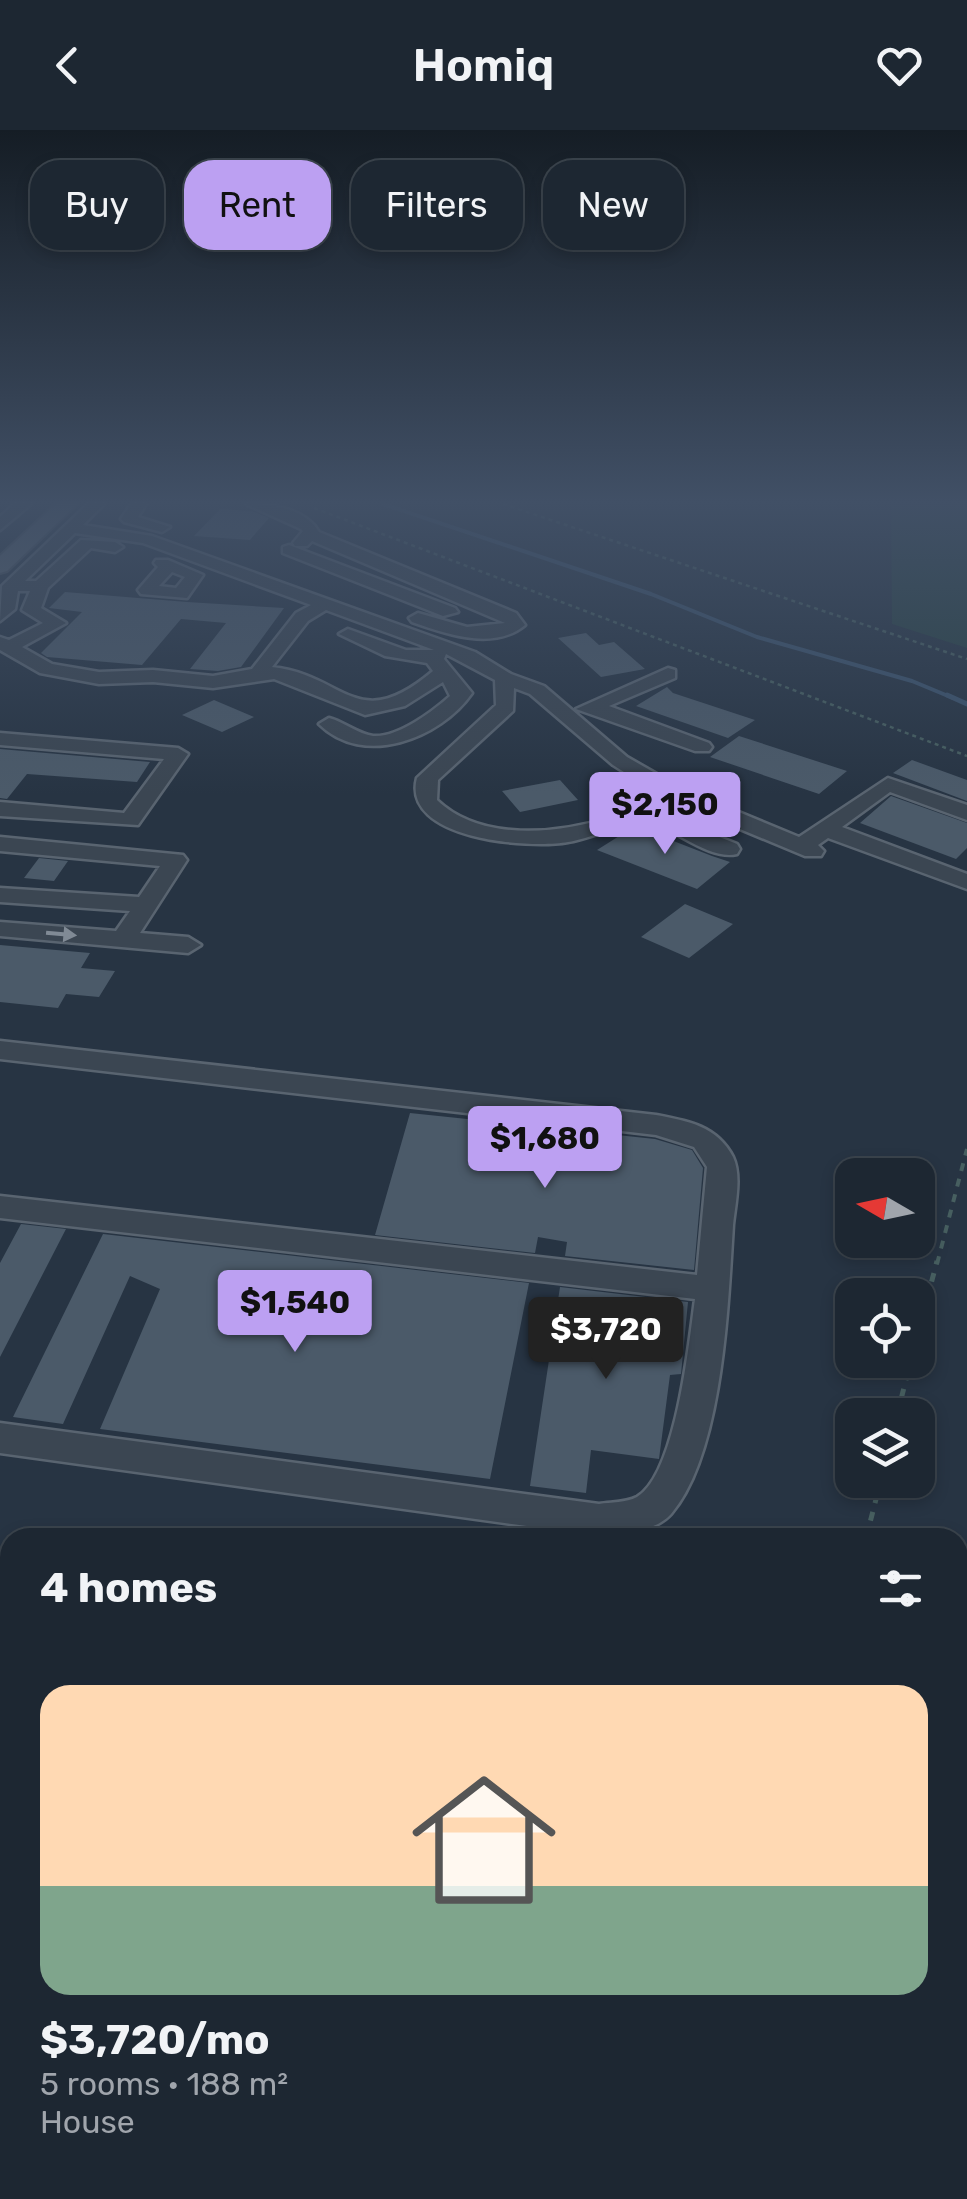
<!DOCTYPE html>
<html lang="en">
<head>
<meta charset="utf-8">
<style>
  :root { --surface:#1d2732; --page:#2a333e; --text:#f1f3f6; --muted:#a0a5ac; --line:#3b444d; --accent:#bca0f2 }
  body { margin:0; font-family:Rubik,sans-serif; background:var(--page); color:var(--text); height:100vh; display:flex; flex-direction:column; font-size:38px; white-space:nowrap }
  * { box-sizing:border-box; margin:0 }
  p { font-size:32px; color:var(--muted) }
  .icon { flex:none; width:55px; height:55px; fill:none; stroke:currentColor; stroke-width:2; stroke-linecap:round; stroke-linejoin:round }
  .map { position:relative; flex:1; overflow:hidden }
  .side { position:absolute; left:0px; top:1398px; width:968px; height:672px; display:flex; flex-direction:column; background:var(--surface); border-radius:30px 30px 0 0; box-shadow:0 5px 15px #0003,0 0 0 2px var(--line) }
  .side>* { flex:none }
  .banner { position:absolute; left:30px; top:30px; width:908px; height:90px; display:flex; gap:20px }
  .needle { width:65px; rotate:279deg }
  .fabs { position:absolute; left:835px; top:1028px; display:grid; gap:20px }
  .fabs a { display:grid; place-items:center; width:100px; height:100px; border-radius:20px; background:var(--surface); box-shadow:0 5px 15px #0003,0 0 0 2px var(--line); font-size:50px }
  .price { position:absolute; translate:-50% -85px; padding:0 22px; border-radius:10px; background:var(--accent); color:#111; font-size:32px; line-height:65px; filter:drop-shadow(0 2px 5px #0008) }
  .price::after { content:''; position:absolute; left:50%; top:60px; width:30px; height:22px; margin-left:-15px; background:inherit; clip-path:polygon(0 0,100% 0,50% 100%) }
  .price.current { background:#222; color:#fff }
  ul { padding:0; list-style:none }
  li { display:grid; align-content:center; gap:20px; height:530px; padding:0 40px }
  li span { display:grid; place-items:center; height:310px; border-radius:30px; color:#555 }
  li>.icon { margin-inline-start:auto }
  span .icon { width:180px; height:180px; fill:#fffc; stroke-width:1 }
  li b { font-size:42px }
  h2 { display:flex; justify-content:space-between; align-items:center; height:120px; padding:0 40px; font-size:42px }
  .pill { padding:0 35px; border-radius:30px; background:var(--surface); box-shadow:0 5px 15px #0003,0 0 0 2px var(--line); font-size:35px; line-height:90px }
  .pill.current { background:var(--accent); color:#111 }
  header { display:flex; justify-content:space-between; align-items:center; height:130px; padding:0 40px; background:var(--surface); font-size:45px; font-weight:600 }
  .map>svg:first-child { display:block }
</style>
</head>
<body>
<header><svg class="icon" aria-label="back" viewBox="0 0 24 24"><path d="M15 5l-7 7 7 7"/></svg>Homiq<svg class="icon" aria-label="heart" viewBox="0 0 24 24"><path d="M12 20l-8-8c-3-5 5-10 8-4 3-6 11-1 8 4z"/></svg></header>
<div class="map">
<svg width="967" height="2069" viewBox="0 0 967 2069">
  <rect width="100%" height="100%" fill="#273443"/>
  <!-- green -->
  <path fill="#294244" d="M967 374V518L892 494 891 375Z"/>
  <g fill="none" stroke-linecap="round" stroke-linejoin="round">
    <!-- stream-far1 -->
    <path stroke="#3c536c" stroke-width="4" d="M383 374 651 464 757 507 912 551 953 568"/>
    <!-- stream -->
    <path stroke="#3c536c" stroke-width="5" d="M947 565 967 574"/>
  </g>
  <!-- building -->
  <path fill="#4b5a69" d="M220 379 252 381 269 388 250 410 194 406Z
    M65 462 187 472 284 478 241 537 218 541 190 539 226 493 181 489 142 535 47 527 41 523 82 482 49 478Z
    M586 503 599 515 614 512 645 539 601 547 558 508Z
    M667 557 673 563 755 590 728 608 636 576Z
    M214 570 254 587 222 602 182 585Z
    M739 606 847 641 819 664 710 627Z
    M0 619 150 632 137 652 27 644 7 669 0 668Z
    M912 630 967 650V671L893 643Z
    M560 650 578 670 520 682 502 661Z
    M891 666 967 693V718L956 729 860 693Z
    M635 696 712 726 730 732 697 759 597 720Z
    M39 728 68 731 54 751 24 748Z
    M685 774 733 794 689 828 641 807Z
    M0 815 90 823 81 838 115 841 99 867 66 864 58 878 0 872Z
    M410 983 655 1009 692 1020 703 1038 694 1140 565 1126 567 1112 538 1107 535 1123 375 1105Z
    M21 1094 66 1099 0 1227V1133Z
    M103 1104 529 1153 490 1349 100 1299 160 1159 130 1146 63 1294 13 1287Z
    M560 1157 688 1172 681 1244 670 1245 659 1329 591 1320 586 1363 530 1356Z"/>
  <g fill="none" stroke-linecap="round" stroke-linejoin="round">
    <!-- minor casing -->
    <g stroke="#596470" stroke-width="5">
      <path id="minor" d="M14 374H31L0 400V387Z
        M88 374H104L83 395 152 406 475 522 511 544 544 556 627 627 683 659 799 707 888 648 967 675V690L890 662 842 697 967 744V759L828 708 818 715 824 721 821 726H805L668 669 658 679 662 684 737 714 740 719 737 724C707 731 671 694 643 691 631 691 585 710 568 712 528 719 401 709 417 648L496 575 495 550 446 524 444 529 472 563C440 609 363 638 319 594L329 588C344 592 358 604 373 606 398 608 433 581 450 566L443 552 405 576 365 585 274 549 213 558 153 552 99 554 40 543 0 520V507L9 510 43 493 22 480 30 461H18L15 479 0 491 2 456ZM75 403 143 413 311 475 296 483 252 539 213 546 153 540 99 542 52 534 22 517 66 493 41 478 48 458 91 418 115 422 123 417 115 412 81 410 36 451H25ZM326 480 434 520H406L348 499 339 504 385 526 427 533 433 541C356 606 346 545 272 537L308 491ZM514 558 530 564 613 635 657 663C645 665 642 674 634 680 628 684 617 685 611 687 558 704 481 712 437 670L438 650 513 581Z
        M131 374H146L138 387 170 397 162 402 124 392 121 389Z
        M246 374C272 374 305 378 319 402L516 483 525 495C494 521 446 504 412 492L409 488 418 483 467 497 505 493 312 411 307 416H295L293 413 303 401 301 399Z
        M289 415 455 478 458 482 443 486 283 423V417Z
        M156 430H168L203 445 187 468 141 464 138 460 158 437 154 433ZM172 442 185 447 176 458 159 456Z
        M668 538 675 540V548L609 576 709 613 712 617 709 621H695L576 579Z
        M0 603 178 618 188 624 138 695 0 686V672L124 683 164 629 0 615Z
        M0 707 183 725 187 730 140 803 188 807 201 815 188 823 0 806V792L116 801 130 781 0 772V758L139 767 160 736 0 721Z
        M0 911 656 985C688 991 717 996 733 1027 742 1046 735 1075 733 1095 728 1174 723 1323 671 1384 655 1402 622 1404 599 1406L0 1323V1293L599 1374C611 1372 626 1373 637 1367 676 1344 689 1213 695 1169L0 1088V1066L697 1145 707 1037 694 1017 656 1005 0 929Z
        M0 1450 10 1451V1487L0 1486Z
        M171 2060H225L223 2069H169Z"/>
    </g>
    <!-- major casing -->
    <g stroke="#454f5c" stroke-width="4">
      <path id="major" d="M56 374H77L7 441 0 443V426Z"/>
    </g>
    <!-- path-far3 -->
    <path stroke="#475f60" stroke-width="2.5" stroke-dasharray="4 4" stroke-linecap="butt" d="M503 374 967 529
      M314 378 967 626"/>
    <!-- path-far2 -->
    <path stroke="#475f60" stroke-width="4" stroke-dasharray="8 8" stroke-linecap="butt" d="M937 1134 967 1019"/>
    <!-- path-far1 -->
    <path stroke="#475f60" stroke-width="5" stroke-dasharray="9 9" stroke-linecap="butt" d="M918 1204 937 1131
      M897 1285 911 1230
      M866 1408 881 1350"/>
    <!-- path -->
    <path stroke="#475f60" stroke-width="6" stroke-dasharray="11 11" stroke-linecap="butt" d="M701 2069 703 2060"/>
    <!-- minor -->
    <use href="#minor" fill="#3b4652" fill-rule="evenodd"/>
    <!-- major -->
    <use href="#major" fill="#596572" fill-rule="evenodd"/>
  </g>
  <!-- one-way arrows -->
  <defs><path id="oneway-solid" d="M-6-.8H1V-3.2L6.5 0L1 3.2V.8H-6Z" transform="scale(2.5)"/></defs>
  <use fill="#808a95" href="#oneway-solid" transform="translate(61 804) rotate(5)"/>
  <!-- sky -->
  <linearGradient id="sky" x2="0" y2="1"><stop stop-color="#151d25"/><stop offset="0.56" stop-color="#415066"/><stop offset="1" stop-color="#415066" stop-opacity="0"/></linearGradient>
  <rect width="967" height="664" fill="url(#sky)"/>
</svg>
<div class="fabs">
<a><svg class="needle" viewBox="-14 -14 28 28"><path d="M0-13l5 13h-10z" fill="#e53935"/><path d="M0 13l5-13h-10z" fill="#a0a5ac"/></svg></a>
<a><svg class="icon" aria-label="locate" viewBox="0 0 24 24"><circle cx="12" cy="12" r="6"/><path d="M12 2v4M12 18v4M2 12h4M18 12h4"/></svg></a>
<a><svg class="icon" aria-label="layers" viewBox="0 0 24 24"><path d="M12 4l9 5-9 5-9-5zM3 14l9 5 9-5"/></svg></a>
</div>
<b class="price" style="left:665px;top:727px">$2,150</b>
<b class="price" style="left:545px;top:1061px">$1,680</b>
<b class="price" style="left:295px;top:1225px">$1,540</b>
<b class="price current" style="left:606px;top:1252px">$3,720</b>
<div class="banner">
<a class="pill">Buy</a>
<a class="pill current">Rent</a>
<a class="pill">Filters</a>
<a class="pill">New</a>
</div>
<section class="side">
<h2>4 homes<svg class="icon" aria-label="filters" viewBox="0 0 24 24"><path d="M4 7h16M4 17h16"/><circle cx="9" cy="7" r="2"/><circle cx="15" cy="17" r="2"/></svg></h2>
<ul>
<li><span style="background:linear-gradient(#ffd9b3 65%,#7fa58c 0)"><svg class="icon" aria-label="home" viewBox="0 0 24 24"><path d="M3 11l9-7 9 7M6 9v11h12V9"/></svg></span><div><b>$3,720/mo</b><p>5 rooms · 188 m²</p><p>House</p></div></li>
</ul>
</section>
</div>
</body>
</html>
